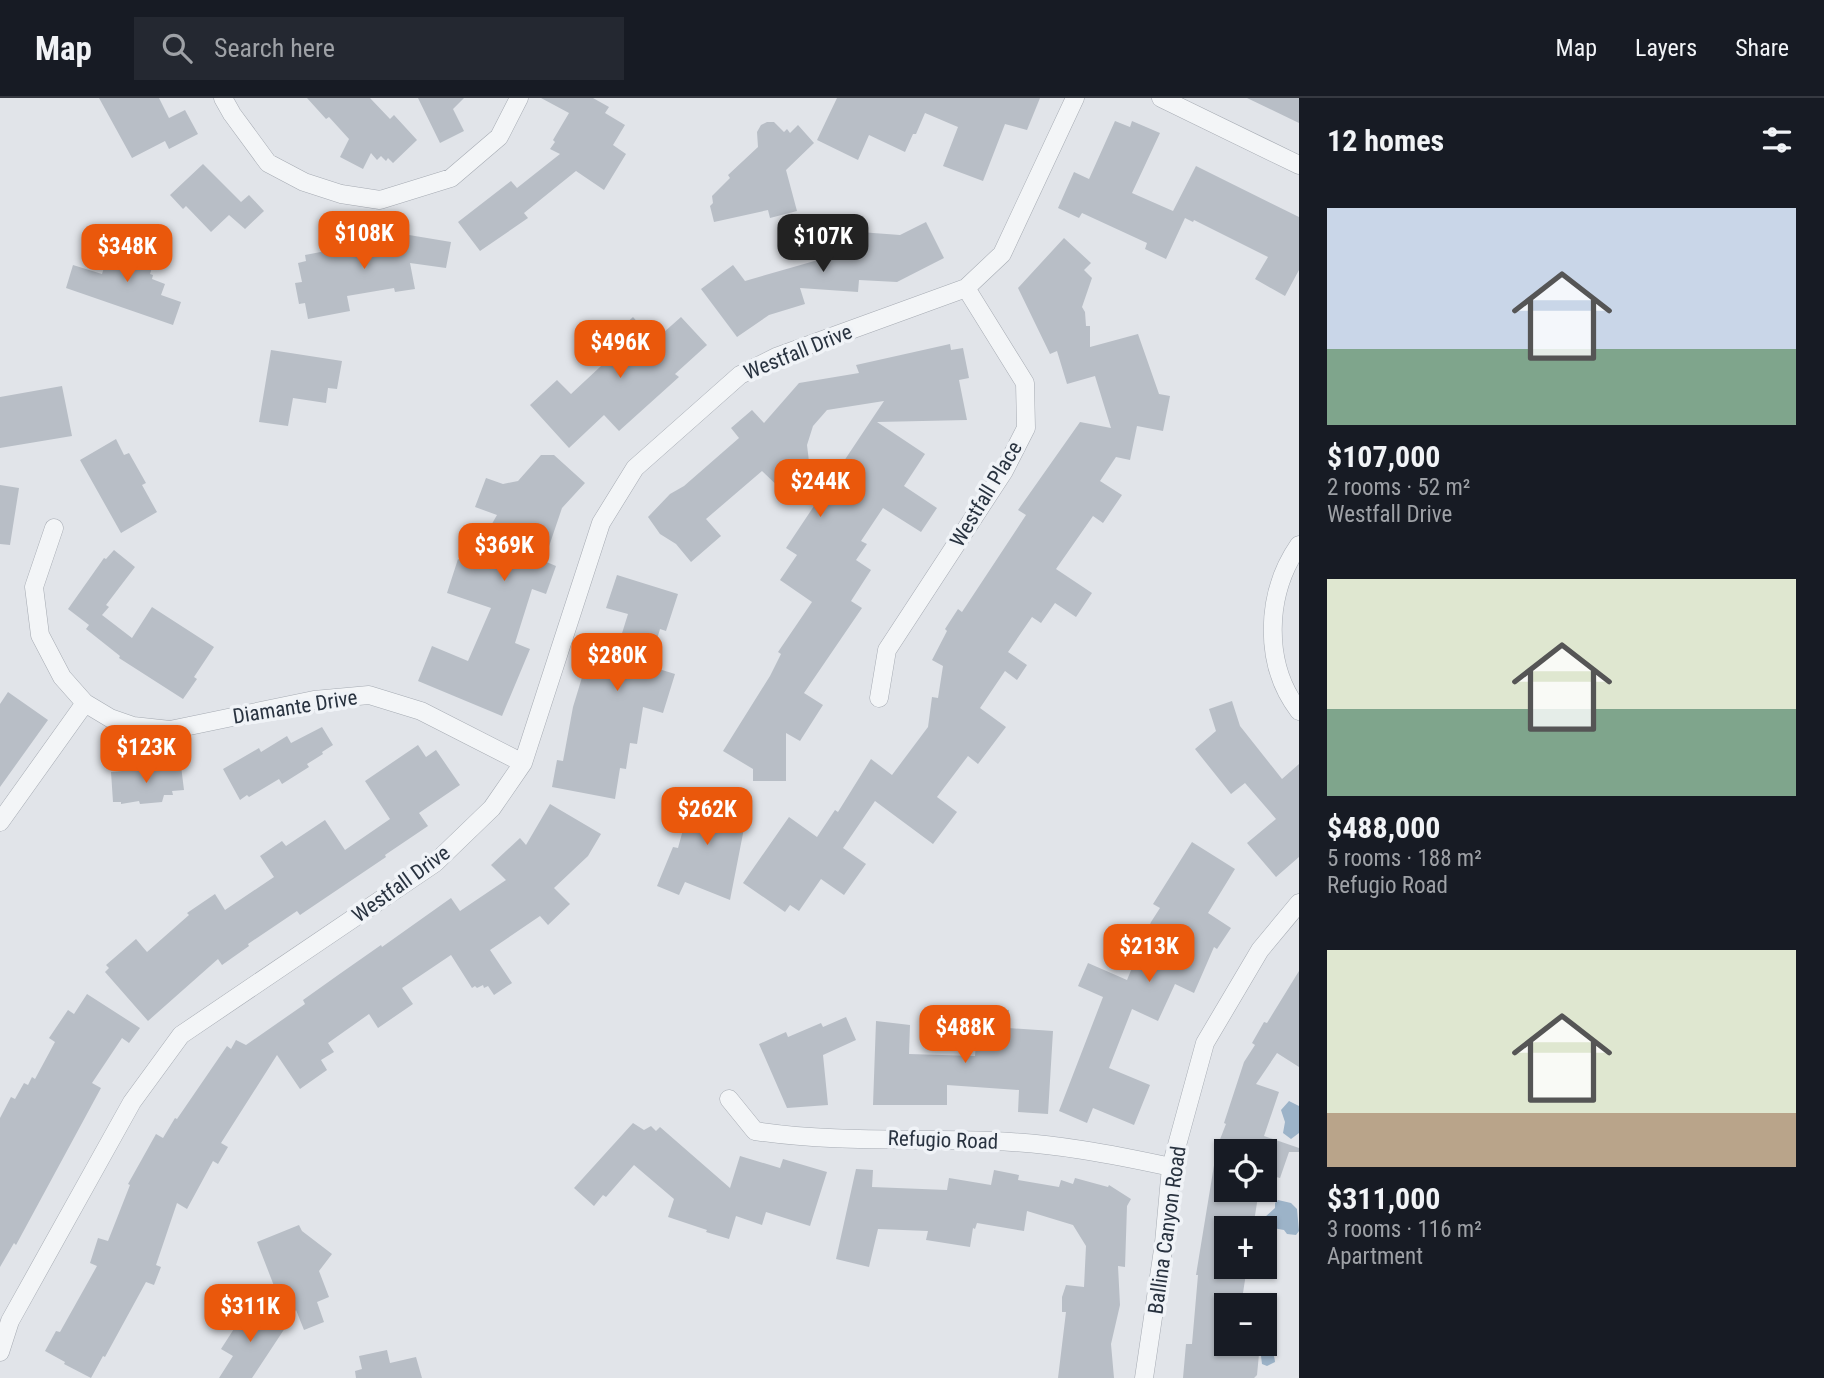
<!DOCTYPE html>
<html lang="en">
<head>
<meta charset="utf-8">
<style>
  :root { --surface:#171b24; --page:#242831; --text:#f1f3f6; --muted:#9ea1a6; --line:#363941; --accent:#ea580c }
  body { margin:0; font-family:"Roboto Condensed",sans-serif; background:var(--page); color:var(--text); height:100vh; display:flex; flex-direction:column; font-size:26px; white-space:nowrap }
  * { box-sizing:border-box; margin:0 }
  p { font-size:23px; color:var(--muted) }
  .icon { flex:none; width:38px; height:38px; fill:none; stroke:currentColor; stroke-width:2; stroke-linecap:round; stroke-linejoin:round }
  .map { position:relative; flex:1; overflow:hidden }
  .panel { display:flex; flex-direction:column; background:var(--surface); width:525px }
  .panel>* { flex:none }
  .tools { position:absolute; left:1214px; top:1041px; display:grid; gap:14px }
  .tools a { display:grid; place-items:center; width:63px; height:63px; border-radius:0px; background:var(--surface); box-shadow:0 2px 5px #0004; font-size:35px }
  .price { position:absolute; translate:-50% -60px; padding:0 16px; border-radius:14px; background:var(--accent); color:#fff; font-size:23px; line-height:46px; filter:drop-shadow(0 2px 4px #0008) }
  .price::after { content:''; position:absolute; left:50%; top:42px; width:21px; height:16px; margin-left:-10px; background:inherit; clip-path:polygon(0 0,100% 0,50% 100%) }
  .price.active { background:#222; color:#fff }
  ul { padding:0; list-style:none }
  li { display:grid; align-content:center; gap:14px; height:371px; padding:0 28px }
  li span { display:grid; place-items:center; height:217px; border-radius:0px; color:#555 }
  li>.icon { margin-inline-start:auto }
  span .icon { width:126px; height:126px; fill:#fffc; stroke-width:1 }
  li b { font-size:30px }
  h2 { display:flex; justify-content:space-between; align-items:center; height:84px; padding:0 28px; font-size:30px }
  header { display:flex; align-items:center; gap:42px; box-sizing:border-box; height:98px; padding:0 35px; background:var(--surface); border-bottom:2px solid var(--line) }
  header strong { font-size:33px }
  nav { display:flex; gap:38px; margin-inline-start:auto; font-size:24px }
  .search { width:490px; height:63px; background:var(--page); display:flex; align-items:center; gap:18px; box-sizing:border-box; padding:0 24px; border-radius:0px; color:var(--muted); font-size:26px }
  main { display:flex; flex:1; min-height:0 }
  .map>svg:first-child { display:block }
</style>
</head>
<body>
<header>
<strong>Map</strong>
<div class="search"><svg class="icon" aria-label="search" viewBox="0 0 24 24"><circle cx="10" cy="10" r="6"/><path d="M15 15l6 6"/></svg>Search here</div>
<nav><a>Map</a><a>Layers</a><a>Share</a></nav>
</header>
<main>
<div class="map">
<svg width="1299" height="1280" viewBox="0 0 1299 1280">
  <rect width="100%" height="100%" fill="#e1e4e9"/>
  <!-- water -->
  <path fill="#9cb3c8" d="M1289 1003 1299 1008V1035L1291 1041 1283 1035 1285 1024 1281 1012Z
    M1278 1102 1291 1105 1297 1111 1299 1133 1296 1137 1287 1136 1284 1132C1274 1130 1268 1130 1265 1119L1275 1110V1105Z
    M1265 1235C1268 1238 1275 1259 1275 1264L1267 1268 1262 1266 1261 1258 1251 1246H1265Z"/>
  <!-- building -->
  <path fill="#b8bec6" d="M99 0H159L169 20 185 12 198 36 169 51 165 43 132 60Z
    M307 0H370L390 21 394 17 417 42 393 65 388 60 386 63 381 58 377 62 371 55 363 71 340 59 349 41 329 19 326 21Z
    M418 0H464L453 11 464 33 440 45Z
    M541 0H593L609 9 605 15 625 27 613 47 626 56 604 92 576 73 524 115 528 120 480 153 458 124 511 83 517 90 560 56 550 51 555 44 553 42 569 15Z
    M837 0H1040L1027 32 1005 26 983 83 943 68 958 29 925 15 916 36H913L905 54 869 37 858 62 817 42Z
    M1247 0H1299V25Z
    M1115 23 1130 29 1132 23 1160 35 1132 95 1173 113 1196 68 1299 119V172L1285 198 1255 181 1268 159 1194 122 1193 124 1185 120 1166 161 1145 151 1147 145 1082 115 1079 120 1058 110 1074 74 1089 81Z
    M767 24H774L784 34 787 31 790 35 798 27 814 45 786 72 797 113 770 120 768 112 714 124 710 108 713 105 712 98 730 80 728 77 758 49 757 34 761 27Z
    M203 66 241 104 249 97 264 113 245 131 229 117 211 134 186 108 183 111 170 97Z
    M926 124 944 160 897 184 859 182 858 194 800 190 805 206 769 217 737 239 701 191 733 167 745 183 818 162 819 136H832L833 132 900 137Z
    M409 137 451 144 446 170 410 165 415 191 395 194 394 190 347 198 350 213 308 221 305 205 299 206 295 185 302 184 298 165 306 163 305 157Z
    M1064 140 1091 165 1084 172 1092 180 1082 209 1085 214 1086 228H1090V249L1138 236 1159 296 1170 298 1163 333 1137 328 1130 362 1116 359 1100 383 1122 397 1103 425 1093 418 1056 471 1092 495 1076 519 1055 505 1041 525 1032 519 1008 554 1027 567 1017 582 1005 573 980 610 1006 629 978 666 968 658 937 699 957 714 933 746 875 703 843 750 866 766 844 797 821 781 799 813 790 807 785 814 743 785 789 719 817 739 835 712 838 714 871 661 892 677 928 629 932 599 938 600 943 568 932 562 947 533 945 531 958 511 962 514 1026 417 1018 412 1080 324 1111 330 1095 278 1067 286 1057 253 1050 256 1018 190Z
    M112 144 156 157 150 176 153 177 152 181 165 186 161 197 181 204 173 227 66 190 73 167 102 176Z
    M633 219 654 243 681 219 707 247 675 276 679 279 619 333 604 317 569 350 530 307 557 282 571 296 615 255 600 238 613 226 619 232Z
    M950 246 951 252 963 250 969 280 959 282 967 322 877 324 925 356 904 388 937 410 921 434 883 410 861 443 867 446 856 462 871 472 851 503 862 510 804 595 823 607 800 643 786 635V683H753V671L723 653 770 578 781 556 778 554 812 504 780 482 797 457 786 450 884 303 827 312 813 328 807 347 810 372 784 394 762 373 706 421 721 438 691 464 676 446 660 436 648 419 670 396 684 388 739 340 731 330 752 312 764 325 799 285 859 275 856 267Z
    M271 252 342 263 337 291 328 290 326 305 293 300 288 328 259 324Z
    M62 288 72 338 0 350V299Z
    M116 341 124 357 129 355 146 385 142 387 157 414 121 435 80 362Z
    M541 357H554L585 385 562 410 544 463 556 468 546 496 532 491 515 545 530 551 502 618 418 583 432 548 468 563 491 510 447 495 458 461 469 466 497 417 475 409 486 380 503 386 518 383Z
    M0 387 19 390 10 447 0 446Z
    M114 452 135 469 106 507 109 509 102 517 132 540 152 509 214 549 194 579 197 581 183 601 119 560 120 558 86 531 89 527 68 511 104 460 106 461Z
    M617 477 678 496 666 533 660 531 649 568 675 576 663 615 643 609 637 646 630 645 626 671 620 670 615 701 552 689 557 662 563 663 573 609 590 553 614 561 628 516 606 510Z
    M8 594 48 622 0 689V606Z
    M1232 603 1240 628 1282 681 1299 666V759L1276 779 1247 745 1276 721 1245 685 1231 696 1195 651 1216 633 1209 611Z
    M322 629 333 647 322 654 323 656 307 666 309 669 282 686 279 681 249 699 247 697 240 702 223 671 259 650 261 654 287 638 291 645Z
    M418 647 426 659 436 652 460 687 419 715 428 728 385 757 386 759 300 817 297 813 248 846 249 848 222 867 218 861 148 923 105 874 109 870 106 867 136 841 147 854 189 817 187 815 215 796 225 812 274 779 260 758 282 743 286 748 325 722 345 752 390 721 365 683Z
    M181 668 184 692 172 693 173 697H164L162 704 140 706 139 703 121 706V704H113L111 674Z
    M700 690 748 710 730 802 685 784 679 797 657 788 673 749 678 750 690 706Z
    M550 706 601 736 588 758 554 790 570 806 548 827 540 818 490 852 512 885 494 897 488 888 484 890 483 887 477 890 475 888 472 890 451 857 402 890 413 906 378 930 369 916 328 945 334 954 321 962 327 972 300 991 277 957 221 1045 228 1049 218 1066 213 1063 187 1111 177 1105 156 1167 161 1169 154 1187 146 1184 105 1259 103 1258 91 1280 64 1266 65 1264 45 1253 56 1233 60 1234 97 1168 90 1165 98 1140 108 1143 130 1087 128 1086 156 1036 163 1040 175 1020 177 1021 227 948 231 951 236 942 246 947 305 906 303 902 341 875 381 847 382 849 451 800 460 813 506 782 491 767 520 740 526 747Z
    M1192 744 1235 771 1208 815 1231 830 1217 851 1214 849 1194 895 1175 886 1158 923 1132 911 1109 970 1150 987 1134 1027 1093 1010 1087 1025 1059 1013 1103 899 1078 888 1088 865 1127 882 1151 824 1160 810 1153 806Z
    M1299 873V969L1277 955 1256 986 1279 994 1264 1038 1299 1050V1054H1289L1280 1080 1265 1076V1054H1227V1092H1259L1253 1130H1227V1169H1247L1241 1208H1227V1246H1243L1242 1254 1259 1256 1257 1277 1254 1280H1183L1186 1246H1192L1198 1177H1196L1217 1049 1226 1026 1224 1025 1244 964 1255 947 1252 945 1264 924 1267 925Z
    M87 896 140 930 129 945 122 940 92 985 101 990 16 1147 14 1145 0 1169V1020L11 999 15 1001 24 985 28 987 32 979 35 981 55 944 49 940 68 912 74 916Z
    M979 910 1009 912 1008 930 1053 933 1048 1016 1018 1014 1019 992 947 987V1007H873L876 923 910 927 909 956 975 958Z
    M846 919 856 942 823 957 828 1007 787 1010 759 946 786 934 788 939 821 925 823 929Z
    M633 1025 644 1032 651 1028 656 1033 660 1029 730 1090 740 1058 780 1070 783 1061 827 1074 810 1128 766 1114 762 1127 736 1118 729 1141 706 1134 707 1132 668 1119 674 1101 634 1067 606 1099 603 1097 594 1108 574 1090Z
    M856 1071 873 1072 872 1089 947 1092 949 1080 991 1087 994 1072 1019 1077 1018 1082 1059 1089 1061 1082 1073 1086 1075 1080 1108 1089 1109 1087 1131 1101 1127 1108 1125 1169 1118 1168 1120 1207 1111 1246 1114 1280H1058L1066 1214H1062V1199L1066 1187 1084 1189 1086 1148 1073 1127 1027 1113 1024 1133 977 1125 975 1131 973 1130 970 1149 926 1142 928 1133 878 1131 869 1169 836 1161Z
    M299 1127 302 1133 332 1156 319 1173 329 1199 317 1204 324 1224 304 1232 296 1212 288 1224 257 1144Z
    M248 1209 256 1215 258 1213 285 1230 252 1280H219L233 1258 221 1251Z
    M387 1252 390 1265 416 1259 422 1280H356L355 1273 362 1271 359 1258Z"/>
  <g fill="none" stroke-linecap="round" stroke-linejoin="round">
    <!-- street casing -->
    <g stroke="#a6abb3" stroke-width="19">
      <path id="street" d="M223 0 232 16 268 65 304 84 341 96 380 102 451 80 499 39 519 0
        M1161 0 1299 67
        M54 430 34 489 40 537 62 579 85 605 110 620 133 628 170 632 314 602 369 597 421 613 523 665
        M1299 447C1265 496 1263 566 1299 613
        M879 600 887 552 1004 373 1026 330 1025 285 966 190
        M0 724 85 605
        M729 1001 755 1033C833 1045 913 1040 991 1043 1053 1045 1111 1056 1171 1069
        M0 1254 10 1223 132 1004 181 937 435 765 492 710 523 665 601 425 635 370 740 277 776 259 966 190 1002 156 1075 0
        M1144 1280 1164 1145 1171 1069 1205 945 1260 852 1299 805"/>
    </g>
    <!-- street -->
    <use href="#street" stroke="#f3f5f7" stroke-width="18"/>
  </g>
  <g text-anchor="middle" stroke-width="7" stroke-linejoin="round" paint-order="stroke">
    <!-- street labels -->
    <g font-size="21" fill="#293340" stroke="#f0f3f7">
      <text transform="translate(798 254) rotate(-22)" y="7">Westfall Drive</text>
      <text transform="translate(986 396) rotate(-59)" y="7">Westfall Place</text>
      <text transform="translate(295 609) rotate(-9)" y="7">Diamante Drive</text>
      <text transform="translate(401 786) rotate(-36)" y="7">Westfall Drive</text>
      <text transform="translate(943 1042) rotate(2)" y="7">Refugio Road</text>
      <text transform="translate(1167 1132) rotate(-82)" y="7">Ballina Canyon Road</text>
    </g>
  </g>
</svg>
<div class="tools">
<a><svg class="icon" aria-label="locate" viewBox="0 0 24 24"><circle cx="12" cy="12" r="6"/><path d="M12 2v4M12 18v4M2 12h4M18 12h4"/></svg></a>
<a>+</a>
<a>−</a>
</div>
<b class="price" style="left:364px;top:173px">$108K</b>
<b class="price active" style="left:823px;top:176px">$107K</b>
<b class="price" style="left:127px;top:186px">$348K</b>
<b class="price" style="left:620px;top:282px">$496K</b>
<b class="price" style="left:820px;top:421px">$244K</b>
<b class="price" style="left:504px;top:485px">$369K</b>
<b class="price" style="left:617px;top:595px">$280K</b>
<b class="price" style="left:146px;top:687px">$123K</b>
<b class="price" style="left:707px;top:749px">$262K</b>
<b class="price" style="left:1149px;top:886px">$213K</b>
<b class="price" style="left:965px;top:967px">$488K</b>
<b class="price" style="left:250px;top:1246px">$311K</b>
</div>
<section class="panel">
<h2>12 homes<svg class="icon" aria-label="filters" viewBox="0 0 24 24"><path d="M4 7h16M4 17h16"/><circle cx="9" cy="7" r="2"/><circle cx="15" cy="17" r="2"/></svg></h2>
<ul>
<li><span style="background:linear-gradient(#c9d6e8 65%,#7fa58c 0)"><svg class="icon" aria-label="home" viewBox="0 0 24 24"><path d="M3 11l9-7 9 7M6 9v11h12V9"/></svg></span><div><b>$107,000</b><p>2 rooms · 52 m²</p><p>Westfall Drive</p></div></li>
<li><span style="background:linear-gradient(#dfe7d0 60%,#7fa58c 0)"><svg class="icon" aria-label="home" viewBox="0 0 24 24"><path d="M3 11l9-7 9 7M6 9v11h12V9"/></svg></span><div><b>$488,000</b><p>5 rooms · 188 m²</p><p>Refugio Road</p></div></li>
<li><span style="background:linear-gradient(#dfe7d0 75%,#b9a48a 0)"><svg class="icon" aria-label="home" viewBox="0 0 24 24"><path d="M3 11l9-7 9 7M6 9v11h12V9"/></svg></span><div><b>$311,000</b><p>3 rooms · 116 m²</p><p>Apartment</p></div></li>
</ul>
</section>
</main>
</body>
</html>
